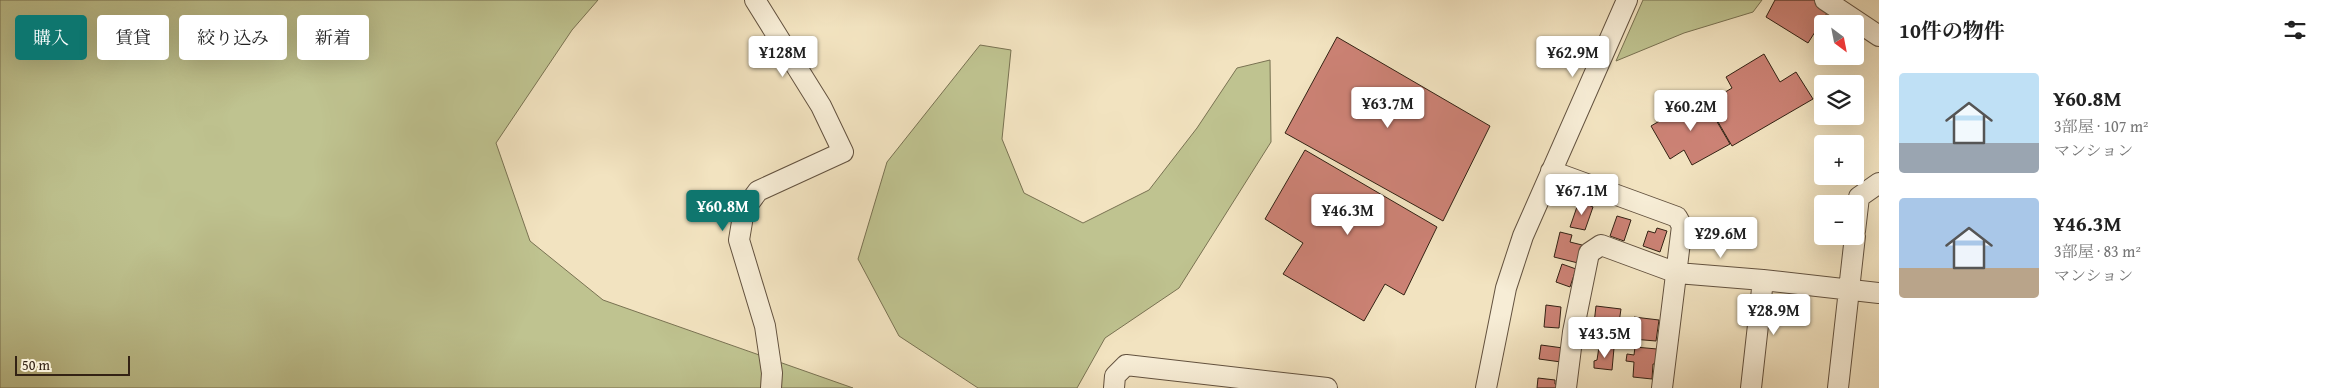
<!DOCTYPE html>
<html lang="ja">
<head>
<meta charset="utf-8">
<style>
  :root { --surface:#fff; --page:#f2f2f2; --text:#222; --muted:#767676; --accent:#0f766e }
  body { margin:0; font-family:"Gentium Book Plus","Noto Serif JP",serif; background:var(--page); color:var(--text); height:100vh; display:flex; flex-direction:column; font-size:19px; white-space:nowrap }
  * { box-sizing:border-box; margin:0 }
  p { font-size:16px; color:var(--muted) }
  .icon { flex:none; width:28px; height:28px; fill:none; stroke:currentColor; stroke-width:2; stroke-linecap:round; stroke-linejoin:round }
  .map { position:relative; flex:1; overflow:hidden }
  .panel { display:flex; flex-direction:column; background:var(--surface); width:450px }
  .panel>* { flex:none }
  .top-card { position:absolute; left:15px; top:15px; width:475px; height:45px; display:flex; gap:10px }
  .needle { width:32px; rotate:148deg }
  .buttons { position:absolute; left:1814px; top:15px; display:grid; gap:10px }
  .buttons a { display:grid; place-items:center; width:50px; height:50px; border-radius:5px; background:var(--surface); box-shadow:0 5px 20px #0002; font-size:25px }
  .scale { position:absolute; left:15px; bottom:12px; width:115px; box-sizing:border-box; padding-left:5px; border:2px solid #332214; border-top:0; font-size:14px; line-height:18px; white-space:nowrap; color:#332214; -webkit-text-stroke:4px #f7edd6; paint-order:stroke }
  .price { position:absolute; translate:-50% -42px; padding:0 11px; border-radius:5px; background:#fff; color:#222; font-size:16px; line-height:32px; filter:drop-shadow(0 1px 2px #0008) }
  .price::after { content:''; position:absolute; left:50%; top:30px; width:15px; height:11px; margin-left:-8px; background:inherit; clip-path:polygon(0 0,100% 0,50% 100%) }
  .price.current { background:var(--accent); color:#fff }
  ul { padding:0; list-style:none }
  li { display:flex; align-items:center; gap:15px; height:125px; padding:0 20px }
  li span { display:grid; place-items:center; flex:none; width:140px; height:100px; border-radius:5px; color:#555 }
  li>.icon { margin-inline-start:auto }
  span .icon { width:60px; height:60px; fill:#fffc; stroke-width:1 }
  li b { font-size:21px }
  h2 { display:flex; justify-content:space-between; align-items:center; height:60px; padding:0 20px; font-size:21px }
  .chip { padding:0 18px; border-radius:5px; background:var(--surface); box-shadow:0 5px 20px #0002; font-size:18px; line-height:45px }
  .chip.current { background:var(--accent); color:#fff }
  main { display:flex; flex:1; min-height:0 }
  .map>svg:first-child { display:block }
</style>
</head>
<body>
<main>
<div class="map">
<svg width="1879" height="388" viewBox="0 0 1879 388">
  <rect width="100%" height="100%" fill="#f2e3c0"/>
  <filter id="stains"><feTurbulence type="fractalNoise" baseFrequency=".004" numOctaves="4"/><feColorMatrix values="0 0 0 0 .2 0 0 0 0 .09 0 0 0 0 .02 0 0 0 .5 -.17"/></filter>
  <radialGradient id="worn" r=".72"><stop offset=".6" stop-color="#630" stop-opacity="0"/><stop offset="1" stop-color="#630" stop-opacity=".3"/></radialGradient>
  <!-- green -->
  <path fill="#bfc390" stroke="#797252" d="M0 0H598L572 30 496 143 530 241 603 300 853 388H0Z
    M1643 0H1762L1753 12 1684 33 1616 61Z
    M980 45 1011 50 1002 139 1024 193 1083 223 1149 190 1197 128 1237 68 1270 60 1271 142 1179 288 1105 338 1077 388H978L899 336 858 259 887 162Z"/>
  <!-- building -->
  <path fill="#cc8275" stroke="#332214" d="M1775 0H1816L1829 10 1808 43 1766 17Z
    M1337 37 1490 126 1443 221 1285 133Z
    M1764 54 1780 82 1796 72 1813 99 1732 146 1707 103 1732 88 1726 77Z
    M1702 96 1730 144 1692 165 1684 150 1670 159 1651 126Z
    M1305 150 1437 227 1404 295 1385 284 1364 321 1283 274 1303 243 1265 219Z
    M1579 201 1593 207 1585 230 1570 227Z
    M1617 216 1631 220 1624 241 1610 236Z
    M1657 228 1667 231 1660 252 1643 246 1648 231 1655 233Z
    M1560 232 1572 235 1570 242 1582 245 1578 263 1554 257Z
    M1562 264 1576 269 1570 287 1556 282Z
    M1546 305 1561 307 1559 328 1544 327Z
    M1596 306 1621 309 1617 336 1593 332Z
    M1634 317 1659 320 1656 341 1632 339Z
    M1541 345 1563 348 1561 362 1539 359Z
    M1599 347 1614 348 1612 370 1594 368V361L1597 360Z
    M1635 347 1657 349 1656 364H1653L1652 379 1633 377 1634 362 1626 361 1627 354 1634 355Z
    M1538 378 1555 380V384L1558 385V388H1537Z"/>
  <g fill="none" stroke-linecap="round" stroke-linejoin="round">
    <!-- minor casing -->
    <g stroke="#63523f" stroke-width="22">
      <path id="minor" d="M755 0 821 106 843 152 758 191 744 210 739 240 765 326 772 373 771 388
        M1825 0 1879 36
        M1551 171 1677 217 1682 226 1662 388
        M1855 231 1859 197 1879 183
        M1114 388 1115 376 1126 365 1327 388
        M1486 388 1506 288 1523 236 1627 0
        M1566 388 1573 332 1589 253 1601 245 1677 273 1763 280 1879 293
        M1751 388 1763 280
        M1838 388 1855 236"/>
    </g>
    <!-- minor -->
    <use href="#minor" stroke="#f7edd6" stroke-width="20"/>
  </g>
  <rect width="100%" height="100%" filter="url(#stains)"/>
  <rect width="100%" height="100%" fill="url(#worn)"/>
</svg>
<div class="buttons">
<a><svg class="needle" viewBox="-14 -14 28 28"><path d="M0-13l5 13h-10z" fill="#e53935"/><path d="M0 13l5-13h-10z" fill="#767676"/></svg></a>
<a><svg class="icon" aria-label="layers" viewBox="0 0 24 24"><path d="M12 4l9 5-9 5-9-5zM3 14l9 5 9-5"/></svg></a>
<a>+</a>
<a>−</a>
</div>
<div class="scale">50 m</div>
<b class="price" style="left:783px;top:78px">¥128M</b>
<b class="price" style="left:1573px;top:78px">¥62.9M</b>
<b class="price" style="left:1388px;top:129px">¥63.7M</b>
<b class="price" style="left:1691px;top:132px">¥60.2M</b>
<b class="price" style="left:1582px;top:216px">¥67.1M</b>
<b class="price current" style="left:723px;top:232px">¥60.8M</b>
<b class="price" style="left:1348px;top:236px">¥46.3M</b>
<b class="price" style="left:1721px;top:259px">¥29.6M</b>
<b class="price" style="left:1774px;top:336px">¥28.9M</b>
<b class="price" style="left:1605px;top:359px">¥43.5M</b>
<div class="top-card">
<a class="chip current">購入</a>
<a class="chip">賃貸</a>
<a class="chip">絞り込み</a>
<a class="chip">新着</a>
</div>
</div>
<section class="panel">
<h2>10件の物件<svg class="icon" aria-label="filters" viewBox="0 0 24 24"><path d="M4 7h16M4 17h16"/><circle cx="9" cy="7" r="2"/><circle cx="15" cy="17" r="2"/></svg></h2>
<ul>
<li><span style="background:linear-gradient(#bfe0f5 70%,#9aa5b1 0)"><svg class="icon" aria-label="home" viewBox="0 0 24 24"><path d="M3 11l9-7 9 7M6 9v11h12V9"/></svg></span><div><b>¥60.8M</b><p>3部屋 · 107 m²</p><p>マンション</p></div></li>
<li><span style="background:linear-gradient(#a9c7e8 70%,#b9a48a 0)"><svg class="icon" aria-label="home" viewBox="0 0 24 24"><path d="M3 11l9-7 9 7M6 9v11h12V9"/></svg></span><div><b>¥46.3M</b><p>3部屋 · 83 m²</p><p>マンション</p></div></li>
</ul>
</section>
</main>
</body>
</html>
